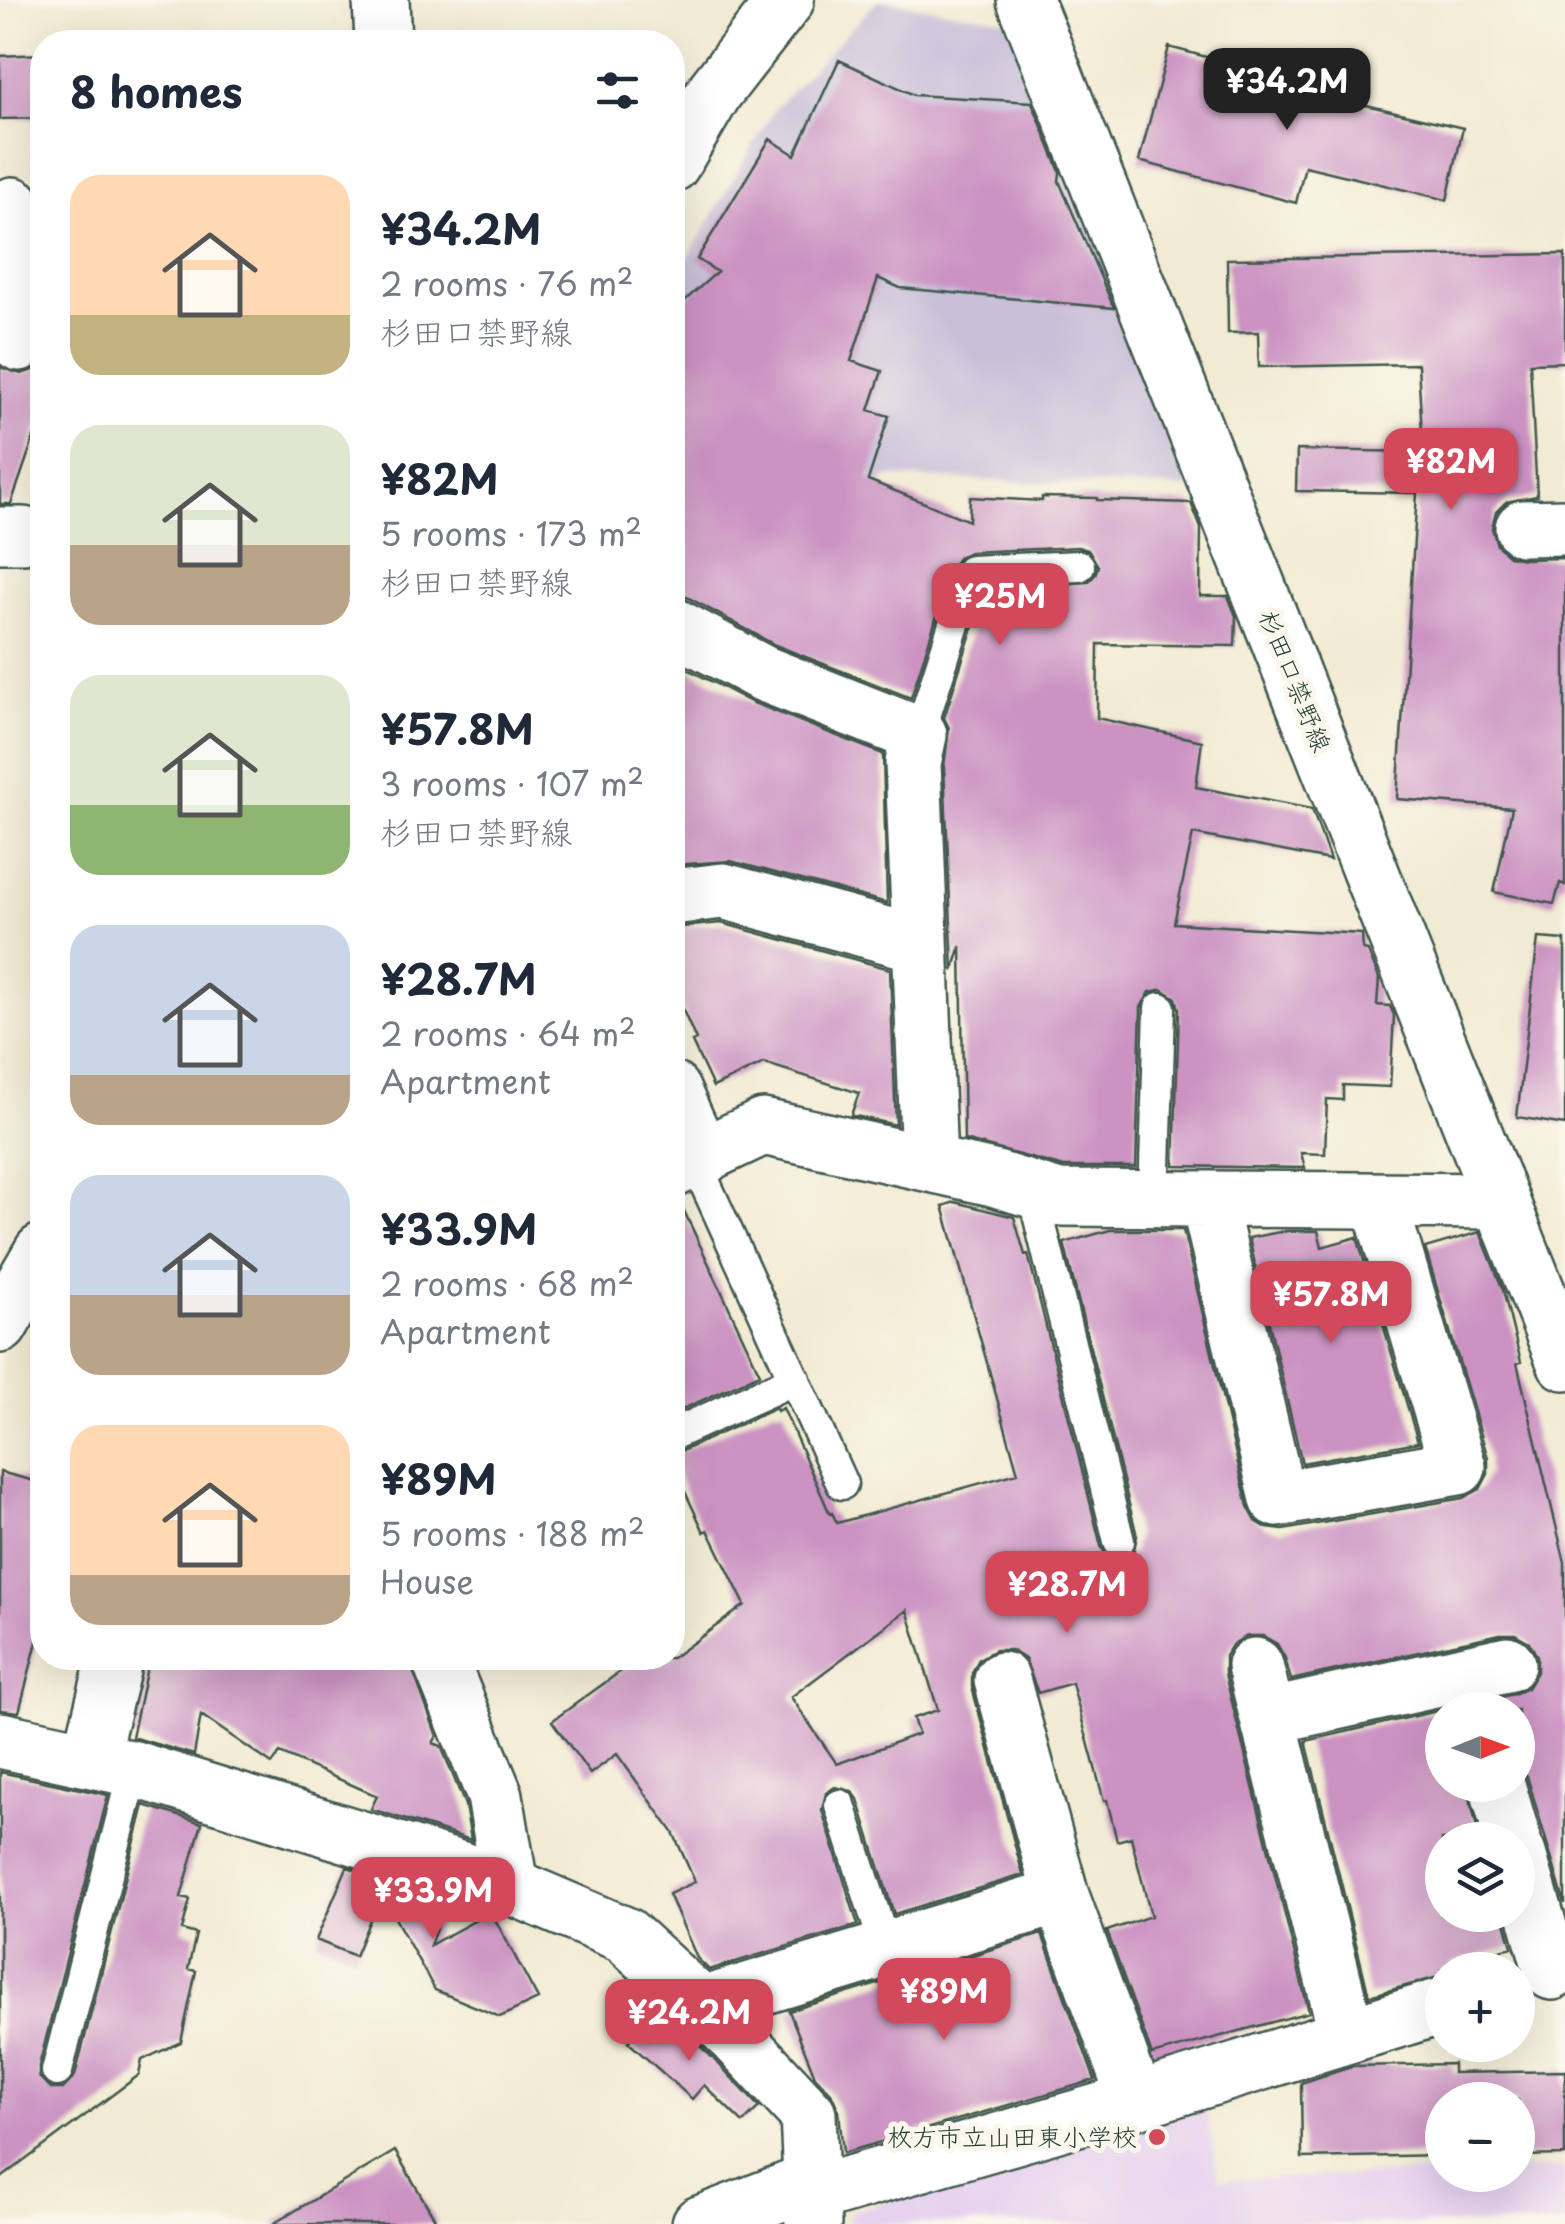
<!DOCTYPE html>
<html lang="en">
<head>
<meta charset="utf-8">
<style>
  :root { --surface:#fff; --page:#f2f2f3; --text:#1f2937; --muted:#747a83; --accent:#d1495b }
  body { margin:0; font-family:"Playpen Sans","Klee One",sans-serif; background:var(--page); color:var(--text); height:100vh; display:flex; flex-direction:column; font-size:38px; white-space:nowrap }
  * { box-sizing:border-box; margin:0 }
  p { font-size:32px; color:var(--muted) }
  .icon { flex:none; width:55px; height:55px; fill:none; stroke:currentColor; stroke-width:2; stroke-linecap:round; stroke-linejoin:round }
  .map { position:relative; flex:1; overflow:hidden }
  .side { position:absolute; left:30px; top:30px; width:655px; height:1640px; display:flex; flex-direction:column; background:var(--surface); border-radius:40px; box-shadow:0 10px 40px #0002 }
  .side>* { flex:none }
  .needle { width:65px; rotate:89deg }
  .controls { position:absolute; left:1425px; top:1692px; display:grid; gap:20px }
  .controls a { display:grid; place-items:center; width:110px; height:110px; border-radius:50%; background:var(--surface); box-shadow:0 10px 40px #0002; font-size:50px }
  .price { position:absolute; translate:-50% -85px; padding:0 22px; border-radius:20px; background:var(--accent); color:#fff; font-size:32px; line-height:65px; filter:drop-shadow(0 2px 5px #0008) }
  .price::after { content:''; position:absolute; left:50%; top:60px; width:30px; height:22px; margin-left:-15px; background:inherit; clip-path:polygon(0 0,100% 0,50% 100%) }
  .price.on { background:#222; color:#fff }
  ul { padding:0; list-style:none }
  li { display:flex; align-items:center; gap:30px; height:250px; padding:0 40px }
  li span { display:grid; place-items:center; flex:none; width:280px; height:200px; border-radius:30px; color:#555 }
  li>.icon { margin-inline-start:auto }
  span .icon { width:120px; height:120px; fill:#fffc; stroke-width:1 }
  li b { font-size:42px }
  h2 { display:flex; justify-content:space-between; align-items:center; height:120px; padding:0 40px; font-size:42px }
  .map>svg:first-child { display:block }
</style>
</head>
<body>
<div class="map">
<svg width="1565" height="2224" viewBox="0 0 1565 2224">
  <rect width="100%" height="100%" fill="#fbf7ec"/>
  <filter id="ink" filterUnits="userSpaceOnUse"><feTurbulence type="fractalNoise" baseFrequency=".01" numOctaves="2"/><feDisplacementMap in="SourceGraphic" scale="20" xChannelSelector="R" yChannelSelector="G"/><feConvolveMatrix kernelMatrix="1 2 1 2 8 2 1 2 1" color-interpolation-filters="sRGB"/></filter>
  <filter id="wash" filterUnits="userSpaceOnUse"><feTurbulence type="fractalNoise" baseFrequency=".0048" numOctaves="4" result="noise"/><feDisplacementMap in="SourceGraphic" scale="40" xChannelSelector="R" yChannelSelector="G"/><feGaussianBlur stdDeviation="2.25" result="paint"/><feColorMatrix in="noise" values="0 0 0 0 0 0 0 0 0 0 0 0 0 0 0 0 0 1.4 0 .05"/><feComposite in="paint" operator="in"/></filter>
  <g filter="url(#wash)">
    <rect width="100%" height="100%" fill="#f2ebd3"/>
    <!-- built -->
    <path fill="#e7d2ef" d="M1206 2107 1219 2180 1442 2172V2175H1518V2169L1565 2168V2224H848L851 2212Z"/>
    <!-- industrial -->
    <path fill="#c8bfd8" d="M878 0 1013 21 1198 488 886 477 852 540 673 467V284L773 111Z"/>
    <g id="blocks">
      <!-- building -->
      <path fill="#cb92c2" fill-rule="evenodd" d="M1169 47 1326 89 1324 95 1463 128 1447 200 1305 166 1296 203 1139 161Z
        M42 54V118L0 119V56Z
        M839 60 914 95 1032 102 1060 172 1059 181 1114 308 900 288 878 278 851 361 882 371 869 410 889 416 868 480 969 521 970 497 1042 501V497L1097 498V500L1191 503 1201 528 1200 596H1228L1236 616 1235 646 1098 644 1097 718 1202 741 1196 787 1312 809 1330 860 1193 834 1174 923 1362 934 1363 950 1368 951 1379 978 1377 1005 1390 1006 1394 1015 1390 1087 1343 1085V1100L1327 1099 1325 1154 1301 1153 1305 1168 1174 1166 1179 1009 1176 998 1162 989 1150 992 1141 1007 1136 1167H1064L964 1140 961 946 953 971 944 766 949 728 944 718 985 589 1088 582 1095 575 1098 566 1088 550 1078 547 970 552 959 557 953 565 911 698 775 645 687 597 672 594V312L717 272 697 259 770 139 795 155Z
        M1565 254V362L1530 363 1537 496 1506 502 1496 512 1492 528 1497 545 1509 556 1524 559 1565 558V885L1560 883 1554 904 1494 892 1512 808 1397 799 1417 493 1296 491 1297 450 1423 452 1418 364 1259 367 1258 332 1228 333 1227 259Z
        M42 362V414L11 504H0V367L21 374 34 370Z
        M672 661 751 702 883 754 887 903 731 861 672 865Z
        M721 923 890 969 896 1125 851 1115 859 1093 764 1063 713 1087 692 1042 696 1040 672 985V928Z
        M1538 938 1565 940V1125L1517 1117Z
        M679 1200 760 1374 672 1414V1201Z
        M955 1202 1014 1217 1025 1255 1028 1254 1101 1546 1106 1555 1115 1559 1133 1554 1137 1536 1064 1243 1110 1230H1183L1248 1506 1256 1521 1267 1528 1283 1530 1463 1498 1480 1489 1488 1474V1458L1425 1248 1480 1232 1503 1290 1521 1362 1517 1363 1565 1563V1904L1527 1776 1518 1762V1710H1444L1514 1694 1527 1688 1537 1672V1656L1529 1642 1515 1634H1500L1291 1680 1285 1658 1277 1644 1263 1636H1247L1233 1644 1225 1656V1674L1309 2012 1152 2055 1107 1931 1151 1916 1131 1837 1117 1841 1107 1800 1104 1801 1072 1683 1038 1693 1025 1659 1011 1650H995L979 1659 972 1673V1687L1023 1875 894 1914 858 1799 852 1791 835 1787 826 1793 822 1810 858 1925 709 1970 697 1958 669 1894 695 1882 673 1832 617 1754 590 1774 552 1721 639 1658H672L745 1605 708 1530 704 1532 672 1464V1451L684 1450 776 1408 777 1411 783 1408 830 1514 832 1513 837 1523 1018 1473 943 1206ZM907 1610 938 1710 913 1718 918 1734 837 1764 791 1697Z
        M1285 1231H1318L1322 1247 1357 1237 1418 1442 1302 1463 1249 1238Z
        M0 1472 42 1483V1622L19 1712 0 1710Z
        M149 1658 409 1659 437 1736 433 1743 441 1746 465 1805 471 1840 371 1809 377 1796 280 1753 272 1764 201 1715 194 1755 132 1737Z
        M1442 1710V1785H1467L1480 1840H1442V1915H1503L1512 1947 1451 1963 1452 1970H1442V1976L1369 1996 1306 1741Z
        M0 1772 108 1795 39 2066V2077L51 2089H63L75 2076 144 1805 202 1823 181 1897 190 1899 182 1930 196 1934 188 1969 196 1971 181 2042 142 2060 139 2075 0 2179Z
        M347 1867 448 1898 430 1945 491 1912 538 1999 500 2017 435 1990 381 1893 355 1956 316 1940Z
        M1042 1934 1095 2080 843 2153 839 2111 831 2093 815 2076 789 2011Z
        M658 2008 713 2058 759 2107 743 2123 704 2085 692 2099 628 2042Z
        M1453 2064V2073L1565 2071V2155L1518 2156V2100H1442V2155L1302 2158 1301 2083 1353 2066Z
        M395 2151 438 2224H273Z"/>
    </g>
  </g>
  <g filter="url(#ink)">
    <use href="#blocks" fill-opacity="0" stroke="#3f574c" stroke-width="2.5"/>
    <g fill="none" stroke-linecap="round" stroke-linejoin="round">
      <!-- lane casing -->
      <g stroke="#3f574c" stroke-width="35">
        <path id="lane" d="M919 735 971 571 1079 566
          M695 1161 842 1484
          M1032 1190 1119 1541
          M1154 1199 1160 1008
          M676 1433 795 1379
          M840 1805 886 1950
          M57 2071 134 1769"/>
      </g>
      <!-- street casing -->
      <g stroke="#3f574c" stroke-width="60">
        <path id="street" d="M381 0 383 42
          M13 205 18 289 42 288
          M18 289 19 343
          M1523 528 1565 527
          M0 535H23
          M672 625 762 673 919 735 913 763 929 1163
          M672 897 723 891 919 944
          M672 1090 703 1158
          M672 1170 763 1127 993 1178 1059 1198 1501 1201
          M1208 1200 1278 1499 1458 1467 1379 1201
          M439 1658 495 1796 510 1886
          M1255 1666 1347 2035
          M1002 1680 1061 1896 1136 2101
          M1268 1717 1507 1664
          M0 1740 134 1769 501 1882 625 1935 735 2036 808 2114 813 2224
          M90 1759 115 1658
          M1497 1785 1513 1840
          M1518 1854 1552 1972
          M702 2005 1061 1896
          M812 2195 1136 2101 1442 2006
          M700 2224 812 2181"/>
      </g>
      <!-- secondary casing -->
      <g stroke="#3f574c" stroke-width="60">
        <path id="secondary" d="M1025 0 1565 1362
          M672 164 715 91 786 0
          M0 1325 42 1252"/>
      </g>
      <!-- lane -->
      <use href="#lane" stroke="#fff" stroke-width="30"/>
      <!-- street -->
      <use href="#street" stroke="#fff" stroke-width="55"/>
      <!-- secondary -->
      <use href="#secondary" stroke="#fff" stroke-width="55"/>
    </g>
  </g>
  <!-- markers -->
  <circle fill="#d1495b" stroke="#fbf7ec" stroke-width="4" cx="1157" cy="2137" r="10"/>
  <g text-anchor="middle" stroke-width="10" stroke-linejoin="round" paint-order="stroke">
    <!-- street labels -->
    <g font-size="25" fill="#1f3d34" stroke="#fbf7ec">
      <text transform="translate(1295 681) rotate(68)" y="9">杉田口禁野線</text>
    </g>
    <!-- poi labels -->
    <g font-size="25" fill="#1f3d34" stroke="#fbf7ec" text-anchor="end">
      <text x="1137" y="2146">枚方市立山田東小学校</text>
    </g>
  </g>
</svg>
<div class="controls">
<a><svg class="needle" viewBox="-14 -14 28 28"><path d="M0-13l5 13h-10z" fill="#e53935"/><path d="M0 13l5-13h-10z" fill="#747a83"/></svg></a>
<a><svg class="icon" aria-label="layers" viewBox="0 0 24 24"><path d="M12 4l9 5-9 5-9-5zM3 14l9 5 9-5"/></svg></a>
<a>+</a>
<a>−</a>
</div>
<b class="price on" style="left:1287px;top:133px">¥34.2M</b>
<b class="price" style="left:1451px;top:513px">¥82M</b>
<b class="price" style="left:1000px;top:648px">¥25M</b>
<b class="price" style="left:1331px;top:1346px">¥57.8M</b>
<b class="price" style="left:1067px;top:1636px">¥28.7M</b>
<b class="price" style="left:433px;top:1942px">¥33.9M</b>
<b class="price" style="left:944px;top:2043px">¥89M</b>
<b class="price" style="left:689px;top:2064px">¥24.2M</b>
<section class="side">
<h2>8 homes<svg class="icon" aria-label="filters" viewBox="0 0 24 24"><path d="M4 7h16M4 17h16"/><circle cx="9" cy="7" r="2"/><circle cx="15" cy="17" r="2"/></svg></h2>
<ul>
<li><span style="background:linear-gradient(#ffd9b3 70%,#c2b280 0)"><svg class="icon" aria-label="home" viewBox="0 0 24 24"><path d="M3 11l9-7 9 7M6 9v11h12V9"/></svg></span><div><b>¥34.2M</b><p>2 rooms · 76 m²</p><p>杉田口禁野線</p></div></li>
<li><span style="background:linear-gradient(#dfe7d0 60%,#b9a48a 0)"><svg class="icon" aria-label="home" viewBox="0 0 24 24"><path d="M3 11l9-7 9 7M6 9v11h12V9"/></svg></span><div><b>¥82M</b><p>5 rooms · 173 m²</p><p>杉田口禁野線</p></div></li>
<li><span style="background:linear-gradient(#dfe7d0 65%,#8fb573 0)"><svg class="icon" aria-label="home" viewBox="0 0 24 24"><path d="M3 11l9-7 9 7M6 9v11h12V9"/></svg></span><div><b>¥57.8M</b><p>3 rooms · 107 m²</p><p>杉田口禁野線</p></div></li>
<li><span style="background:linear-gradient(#c9d6e8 75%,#b9a48a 0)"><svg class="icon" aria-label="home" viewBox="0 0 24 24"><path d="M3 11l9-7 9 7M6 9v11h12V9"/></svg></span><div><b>¥28.7M</b><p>2 rooms · 64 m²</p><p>Apartment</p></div></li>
<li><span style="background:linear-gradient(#c9d6e8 60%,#b9a48a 0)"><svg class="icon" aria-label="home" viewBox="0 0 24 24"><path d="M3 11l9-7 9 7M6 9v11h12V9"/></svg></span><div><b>¥33.9M</b><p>2 rooms · 68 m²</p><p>Apartment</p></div></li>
<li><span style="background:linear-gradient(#ffd9b3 75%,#b9a48a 0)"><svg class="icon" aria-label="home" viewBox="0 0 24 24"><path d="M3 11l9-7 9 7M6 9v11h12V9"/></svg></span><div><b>¥89M</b><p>5 rooms · 188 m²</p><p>House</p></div></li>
</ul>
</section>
</div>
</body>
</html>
